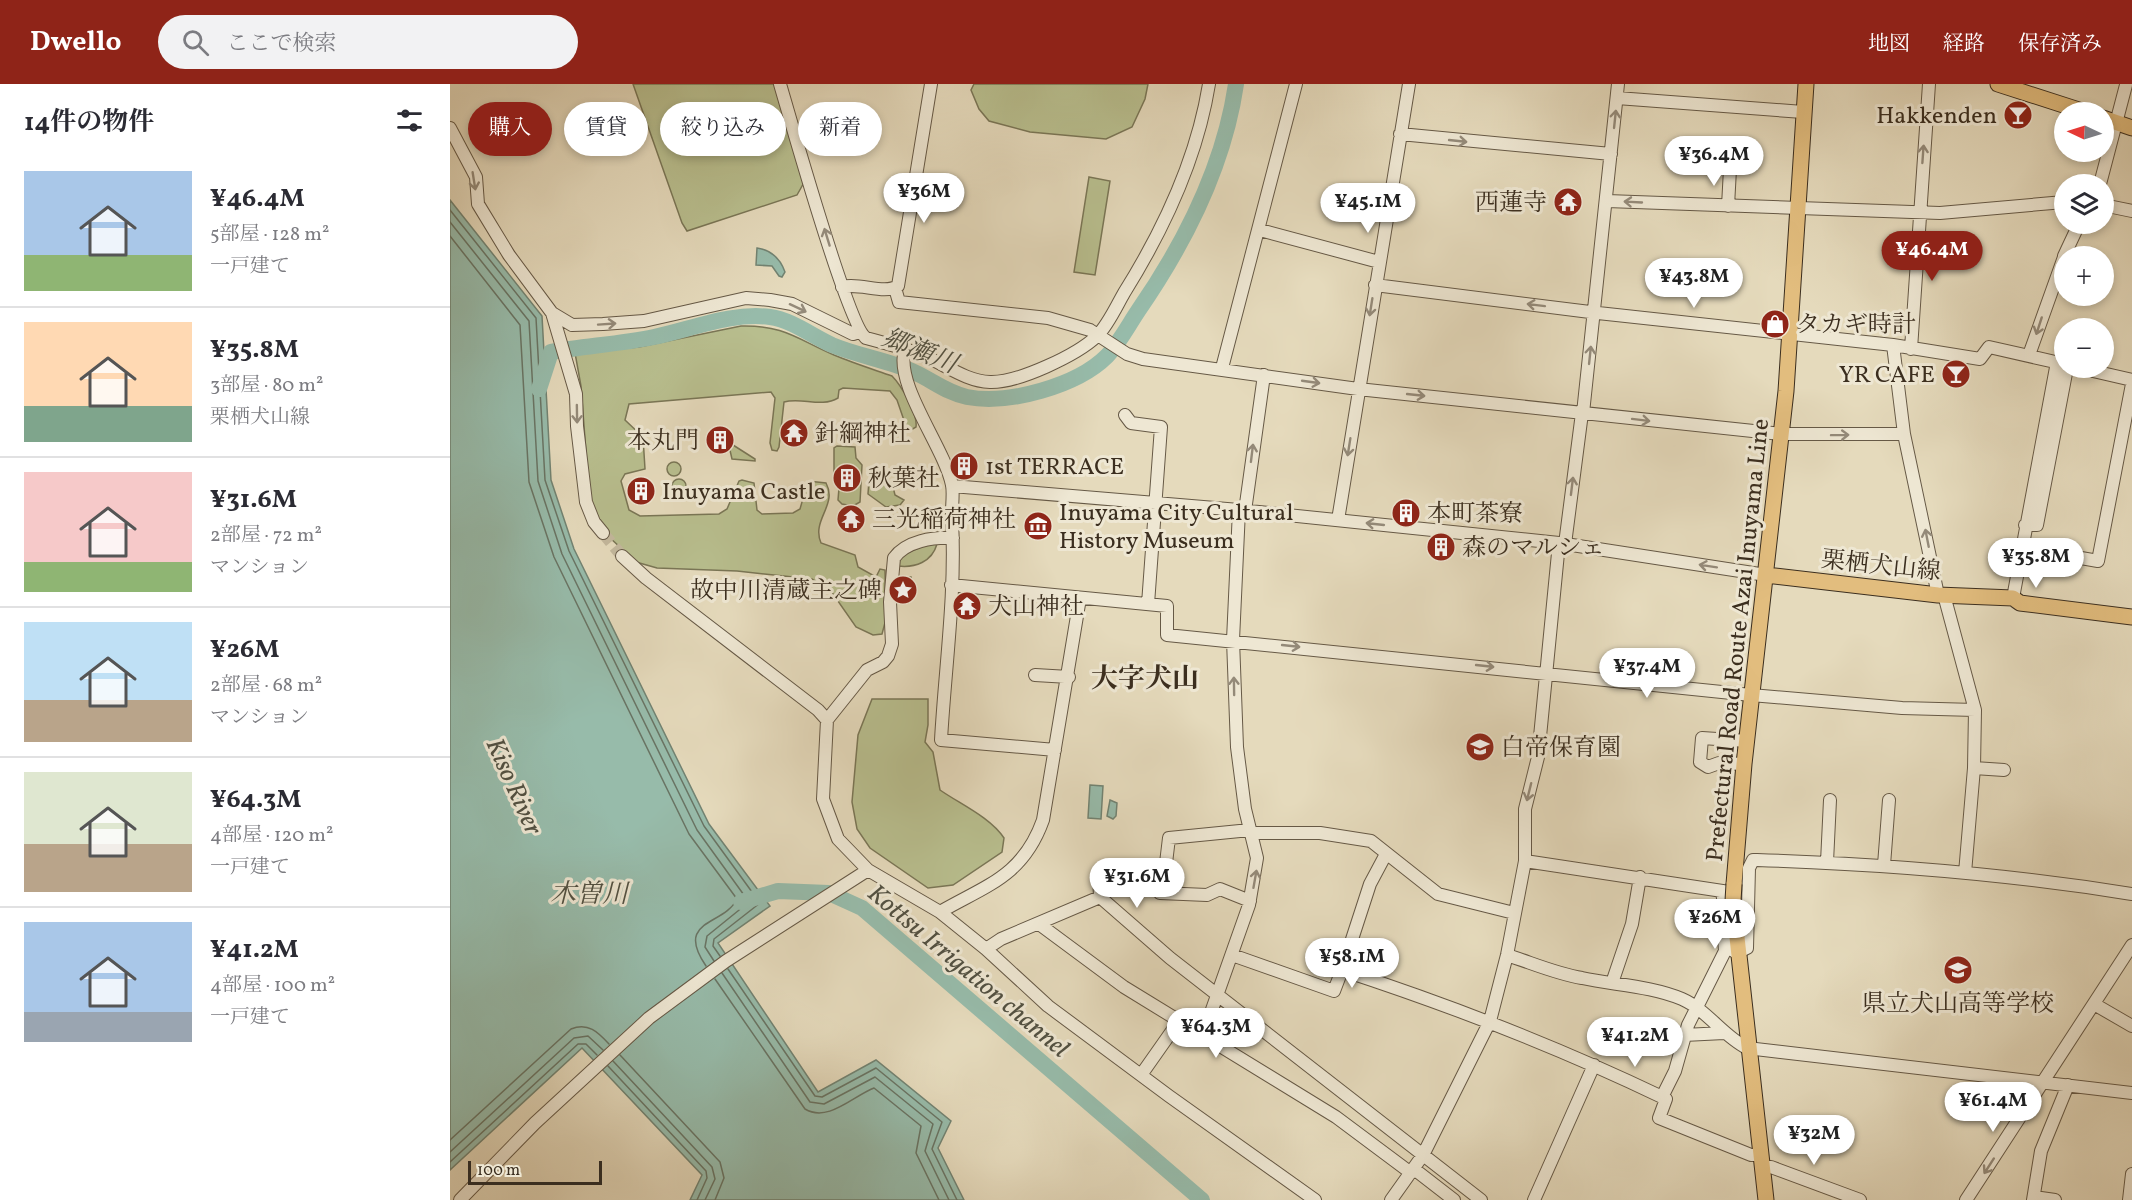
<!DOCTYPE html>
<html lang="ja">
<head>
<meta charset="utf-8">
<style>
  :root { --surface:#fff; --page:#f2f2f3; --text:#2b2b33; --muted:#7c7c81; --line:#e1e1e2; --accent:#8f2418 }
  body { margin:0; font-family:Vollkorn,"Noto Serif JP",serif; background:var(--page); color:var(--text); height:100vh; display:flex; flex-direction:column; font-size:22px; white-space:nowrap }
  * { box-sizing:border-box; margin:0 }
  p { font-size:20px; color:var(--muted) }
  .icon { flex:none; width:33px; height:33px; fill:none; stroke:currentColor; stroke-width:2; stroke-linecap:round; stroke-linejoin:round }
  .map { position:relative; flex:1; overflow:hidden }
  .side { display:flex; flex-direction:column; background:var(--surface); width:450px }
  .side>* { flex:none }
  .top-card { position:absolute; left:18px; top:18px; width:570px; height:54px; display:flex; gap:12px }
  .needle { width:39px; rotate:274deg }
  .controls { position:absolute; left:1604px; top:18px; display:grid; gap:12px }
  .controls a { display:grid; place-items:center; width:60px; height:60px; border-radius:50%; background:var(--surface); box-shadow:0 3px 9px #0003; font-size:30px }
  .scale { position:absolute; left:18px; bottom:15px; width:134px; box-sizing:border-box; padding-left:6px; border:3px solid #3b2e1f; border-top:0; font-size:16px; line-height:21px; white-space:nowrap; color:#3b2e1f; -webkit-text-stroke:4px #eee7d3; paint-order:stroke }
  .price { position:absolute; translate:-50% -51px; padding:0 14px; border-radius:21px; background:#fff; color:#222; font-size:20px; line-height:39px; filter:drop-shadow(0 2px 3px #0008) }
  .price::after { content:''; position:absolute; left:50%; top:36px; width:18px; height:14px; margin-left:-9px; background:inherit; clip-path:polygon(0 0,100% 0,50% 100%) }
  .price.active { background:var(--accent); color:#fff }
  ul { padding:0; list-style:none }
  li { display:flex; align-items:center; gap:18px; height:150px; padding:0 24px }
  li+li { border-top:2px solid var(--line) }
  li span { display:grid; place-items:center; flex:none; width:168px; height:120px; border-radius:0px; color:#555 }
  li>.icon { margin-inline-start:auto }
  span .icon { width:72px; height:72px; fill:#fffc; stroke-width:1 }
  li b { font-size:26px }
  h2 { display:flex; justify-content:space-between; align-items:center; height:72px; padding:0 24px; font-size:26px }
  .tag { padding:0 21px; border-radius:27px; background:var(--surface); box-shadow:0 3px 9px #0003; font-size:21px; line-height:54px }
  .tag.active { background:var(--accent); color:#fff }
  header { display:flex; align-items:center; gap:36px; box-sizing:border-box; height:84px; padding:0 30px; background:var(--accent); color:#fff }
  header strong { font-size:28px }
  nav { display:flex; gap:33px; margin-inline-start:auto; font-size:21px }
  .search { width:420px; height:54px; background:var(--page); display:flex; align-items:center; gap:15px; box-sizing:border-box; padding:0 21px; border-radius:33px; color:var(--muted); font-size:22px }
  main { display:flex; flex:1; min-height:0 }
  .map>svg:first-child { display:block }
</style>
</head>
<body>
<header>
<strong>Dwello</strong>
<div class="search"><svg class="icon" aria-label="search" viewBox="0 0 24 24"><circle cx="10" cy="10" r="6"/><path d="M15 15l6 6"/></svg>ここで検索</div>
<nav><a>地図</a><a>経路</a><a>保存済み</a></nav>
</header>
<main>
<section class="side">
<h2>14件の物件<svg class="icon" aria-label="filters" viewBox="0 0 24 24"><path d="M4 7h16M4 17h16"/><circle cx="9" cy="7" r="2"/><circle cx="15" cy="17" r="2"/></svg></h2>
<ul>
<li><span style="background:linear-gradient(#a9c7e8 70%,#8fb573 0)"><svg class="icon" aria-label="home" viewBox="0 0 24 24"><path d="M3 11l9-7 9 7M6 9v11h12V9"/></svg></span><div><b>¥46.4M</b><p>5部屋 · 128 m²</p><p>一戸建て</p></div></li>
<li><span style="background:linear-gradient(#ffd9b3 70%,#7fa58c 0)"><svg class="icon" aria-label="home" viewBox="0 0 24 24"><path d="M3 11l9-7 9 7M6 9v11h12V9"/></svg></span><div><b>¥35.8M</b><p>3部屋 · 80 m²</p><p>栗栖犬山線</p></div></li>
<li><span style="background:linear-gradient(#f6c9c9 75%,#8fb573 0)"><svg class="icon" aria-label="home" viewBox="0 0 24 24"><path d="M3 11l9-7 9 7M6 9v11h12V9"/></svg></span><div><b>¥31.6M</b><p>2部屋 · 72 m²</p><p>マンション</p></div></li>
<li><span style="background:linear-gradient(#bfe0f5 65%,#b9a48a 0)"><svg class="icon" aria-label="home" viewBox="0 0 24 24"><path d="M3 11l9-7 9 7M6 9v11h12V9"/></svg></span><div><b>¥26M</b><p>2部屋 · 68 m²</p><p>マンション</p></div></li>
<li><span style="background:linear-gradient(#dfe7d0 60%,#b9a48a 0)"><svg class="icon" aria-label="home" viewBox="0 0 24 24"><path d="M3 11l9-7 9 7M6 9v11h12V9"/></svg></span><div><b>¥64.3M</b><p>4部屋 · 120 m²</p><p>一戸建て</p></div></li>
<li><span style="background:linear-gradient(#a9c7e8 75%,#9aa5b1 0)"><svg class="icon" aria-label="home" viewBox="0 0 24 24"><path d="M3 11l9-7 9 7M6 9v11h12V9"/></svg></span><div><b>¥41.2M</b><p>4部屋 · 100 m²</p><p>一戸建て</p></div></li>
</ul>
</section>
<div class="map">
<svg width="1682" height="1116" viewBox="0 0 1682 1116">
  <rect width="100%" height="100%" fill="#e5dabc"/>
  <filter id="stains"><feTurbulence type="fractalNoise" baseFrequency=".00333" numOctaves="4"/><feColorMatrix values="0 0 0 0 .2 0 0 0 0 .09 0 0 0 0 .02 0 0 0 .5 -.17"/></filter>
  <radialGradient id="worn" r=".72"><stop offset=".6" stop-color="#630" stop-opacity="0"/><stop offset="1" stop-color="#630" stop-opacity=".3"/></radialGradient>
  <!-- green -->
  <path fill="#b8be8e" stroke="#7a7656" stroke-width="1.5" d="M183 0H327L356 95 347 111 237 147 232 139Z
    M524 0H698L695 15 682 43 656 55 580 48 539 37 529 25 521 6Z
    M639 93 660 97 645 191 624 188Z
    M291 242C334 241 347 255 384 271 403 279 422 285 442 292 451 301 468 330 466 343L461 346 457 345 447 316 440 307 393 304 389 306 388 314C371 324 352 313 334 318L329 363 327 367 322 366 320 359 325 314 321 308 179 320 175 336 193 353 195 385 175 390 171 397 179 426 190 432 269 430 277 425 289 397 292 396 304 399 307 426 312 430 343 429 350 425 358 397 376 399C388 421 361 436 371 459L405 471 408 483 426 493 430 485 435 486 436 535 432 550 423 551 406 543 381 507 362 495 287 487 207 484 186 478 158 452 146 435 139 408 131 302 125 269 189 263Z
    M283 361 305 375V377L282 375 279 362Z
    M387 362 405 363 406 374 412 381 410 418 403 422 392 420 388 416 389 404 384 391V364Z
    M217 385a7 7 0 1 1 14 0a7 7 0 1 1-14 0Z
    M222 402a7 7 0 1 1 14 0a7 7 0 1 1-14 0Z
    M432 396 443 403 445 411 454 416 450 421 436 423 418 410 419 397Z
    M477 460H487C482 478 465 484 448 482L449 473Z
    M455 493H461L463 503 457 512 449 513V505Z
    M422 615H478V641L475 658 483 668 490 706C510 720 540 733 554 754L552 768 503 801 478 804 420 764 407 745 402 718 408 651Z"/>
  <!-- water -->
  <path fill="#97bbaa" stroke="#728372" stroke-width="1.5" d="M0 116 92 232 101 396 124 465 259 740 320 822 268 859 368 1008 426 976 501 1037 488 1064 514 1116H240L252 1091 132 964 0 1086Z
    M307 164C321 166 330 174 335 188L332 193 329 192 322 182 306 181Z
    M640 701 653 702 651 735 638 734Z
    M660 716 667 719 666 732 663 735 657 732Z"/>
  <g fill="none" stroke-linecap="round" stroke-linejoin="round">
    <!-- shore -->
    <path stroke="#697464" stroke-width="1.5" d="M0 126 86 234 95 396 119 467 254 742 310 819 264 855 263 862 270 872
      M0 138 79 237 88 397 112 470 247 746 299 818 257 852 255 863 264 877
      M0 152 70 241 79 398 104 473 239 750 287 815C274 842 224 835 256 882
      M278 885 365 1012 372 1013 426 984 492 1038 482 1065 507 1116
      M272 889 360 1018 374 1020 425 993 483 1040 475 1067 499 1116
      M265 895 355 1025C378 1039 403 1012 424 1004L471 1042 466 1069 489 1116
      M170 971 270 1078 274 1094 265 1116
      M163 977 262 1083 265 1095 255 1116
      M158 982 256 1087 257 1094 247 1116
      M0 1056 121 945C138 938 148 948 159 960
      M0 1068 124 954 138 952 153 966
      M0 1078 128 960H136L147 971"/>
    <!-- river -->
    <path stroke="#97bbaa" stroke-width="16" d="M89 305 101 268C135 262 170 260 204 253 242 245 282 228 320 233 342 236 362 252 382 261 408 272 438 276 464 288 482 296 497 309 517 313 558 321 627 302 657 272 669 259 678 242 688 227 735 159 774 82 786 0
      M291 818 328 807 379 809 412 824 752 1116"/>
    <!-- minor-tunnel -->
    <path stroke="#c3b89d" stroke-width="12" stroke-dasharray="12 6" stroke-linecap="butt" d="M153 449 172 472"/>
    <!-- minor casing -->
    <g stroke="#665946" stroke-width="14">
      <path id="minor" d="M330 0C340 34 399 243 416 254 435 259 454 264 472 271 495 280 515 297 540 298 568 299 627 271 647 252 658 241 666 223 674 209 714 145 747 75 759 0
        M1167 14 1353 28
        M0 44 26 93 28 120 59 171 102 229 126 310 127 342 136 418 144 438 153 449
        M950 50 1161 70
        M1650 100 1676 1
        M1157 117 1490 129 1614 118
        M1653 121 1682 127
        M1278 122 1280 85
        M810 146 929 178
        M1614 172 1629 140
        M925 201 1148 229 1443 261 1530 275 1539 263 1614 280
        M392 203C409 198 434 211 448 202L481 0
        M445 204 449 218 598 234 640 246 677 270 693 275 908 305 1331 350H1454
        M102 229 122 241 153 240 194 237 296 214 320 216 342 220 403 250 409 248
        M1443 261 1454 350 1488 511
        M455 265C444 301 494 362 502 401 504 411 501 426 502 437 506 510 495 584 491 656L605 666
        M1461 265 1479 0
        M1579 271 1614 173
        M772 284 846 0
        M1630 284 1682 296
        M1133 329 1168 0
        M675 331 681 339 711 343 698 520
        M502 402 789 426 1109 459 1316 491
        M795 427 814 291
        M888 436 959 0
        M1575 441H1587L1617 284
        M503 454C483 453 456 457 444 474L440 518 442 560 438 572 433 578 417 586 377 636 373 715 388 755 418 786 490 828 536 865 598 922 719 1012 865 1116
        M1115 460 1132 329
        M172 472 196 494 368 626 377 636
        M1569 483 1596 484 1614 471 1648 477 1682 300
        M501 501 717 522V551L1301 611 1452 624 1525 626
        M1494 511 1525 626 1524 684 1515 789
        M1563 514 1607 278
        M585 591 619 593
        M1294 680 1269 679 1258 683 1250 678 1252 654 1297 657
        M1524 684 1554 686
        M800 749H870L921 757 988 810 1064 829
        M1075 777 1279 808
        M1377 778 1380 716
        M1434 781 1439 716
        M705 786 710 809 757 811 770 805 800 817
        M1272 807 1280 865 1287 869 1297 864 1299 784 1303 776H1307C1433 780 1558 790 1682 810
        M650 813 649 790 705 786 716 779 719 754 800 746
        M490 828C537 801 573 792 593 736L630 514
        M589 840 674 903 886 1033 961 1089
        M1274 854 1275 867 1238 941 1225 987 1212 1013 1216 1015 1209 1034 1301 1071H1310
        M536 865 551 855 650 813 720 874 1031 1116
        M782 871 884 907 892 886C1002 922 1108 963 1212 1013
        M1057 871C1082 879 1107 890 1132 894 1165 901 1201 902 1232 915 1257 926 1273 952 1297 964L1682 1009
        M892 886 920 800 936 770
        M1162 899 1182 840 1190 793
        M1644 920 1682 942
        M753 951 799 821 807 774 795 725 787 663 783 556 789 426
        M1234 951 1274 949
        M691 991 729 937
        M1312 1083H1321L1410 1116
        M964 1085 1004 1116
        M1584 1113 1605 1116
        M10 1116 85 1039 199 934 276 877 418 786
        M941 1116 973 1071 1040 937 1057 871 1075 777V725L1088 673 1109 459
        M1084 1116 1144 981
        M1516 1116 1682 861
        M1583 1116 1591 1067 1618 1001
        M1679 1116 1682 1090"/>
    </g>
    <!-- major casing -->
    <g stroke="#3b2e1f" stroke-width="17">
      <path id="major" d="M1548 0 1635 28
        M1653 34 1682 44
        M1316 491 1488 511 1563 514 1570 519 1682 533
        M1284 800 1294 680 1336 307 1356 0
        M1283 817 1316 1116"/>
    </g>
    <!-- minor -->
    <use href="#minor" stroke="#eee7d3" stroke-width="12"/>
    <!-- major -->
    <use href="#major" stroke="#e2bd7e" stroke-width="15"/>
    <!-- major-bridge casing -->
    <g stroke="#3b2e1f" stroke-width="17" stroke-linecap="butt">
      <path id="major-bridge" d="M1283 817 1284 800"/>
    </g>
    <!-- major-bridge -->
    <use href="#major-bridge" stroke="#e2bd7e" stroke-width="15"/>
  </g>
  <!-- one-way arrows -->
  <defs><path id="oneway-shaft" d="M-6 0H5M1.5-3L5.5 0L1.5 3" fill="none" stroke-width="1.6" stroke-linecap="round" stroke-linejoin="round" transform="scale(1.5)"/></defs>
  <g stroke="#948a79">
    <use href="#oneway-shaft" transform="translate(1165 35) rotate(-84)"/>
    <use href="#oneway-shaft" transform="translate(1008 57) rotate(6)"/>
    <use href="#oneway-shaft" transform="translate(1473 70) rotate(-86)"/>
    <use href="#oneway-shaft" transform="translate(24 97) rotate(81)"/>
    <use href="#oneway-shaft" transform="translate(1183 118) rotate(-177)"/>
    <use href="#oneway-shaft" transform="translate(377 153) rotate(-107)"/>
    <use href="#oneway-shaft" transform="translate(1086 221) rotate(-173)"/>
    <use href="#oneway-shaft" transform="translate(921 223) rotate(99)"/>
    <use href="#oneway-shaft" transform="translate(348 224) rotate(25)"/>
    <use href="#oneway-shaft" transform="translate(157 240) rotate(-4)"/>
    <use href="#oneway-shaft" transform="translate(1589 242) rotate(108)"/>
    <use href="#oneway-shaft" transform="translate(1140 271) rotate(-84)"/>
    <use href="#oneway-shaft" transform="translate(861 298) rotate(8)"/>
    <use href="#oneway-shaft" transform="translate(966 311) rotate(6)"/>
    <use href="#oneway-shaft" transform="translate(127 330) rotate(89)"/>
    <use href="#oneway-shaft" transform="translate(1191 336) rotate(7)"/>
    <use href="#oneway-shaft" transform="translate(1390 351) rotate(-1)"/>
    <use href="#oneway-shaft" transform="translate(899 363) rotate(99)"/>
    <use href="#oneway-shaft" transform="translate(802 369) rotate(-83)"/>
    <use href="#oneway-shaft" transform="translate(1122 402) rotate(-83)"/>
    <use href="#oneway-shaft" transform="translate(925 440) rotate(-174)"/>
    <use href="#oneway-shaft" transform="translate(1477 454) rotate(-101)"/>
    <use href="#oneway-shaft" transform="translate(1258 482) rotate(-171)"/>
    <use href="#oneway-shaft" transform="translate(841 562) rotate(6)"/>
    <use href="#oneway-shaft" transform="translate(1035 582) rotate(6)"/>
    <use href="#oneway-shaft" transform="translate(784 602) rotate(-91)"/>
    <use href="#oneway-shaft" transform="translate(1079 708) rotate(104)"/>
    <use href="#oneway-shaft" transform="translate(805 795) rotate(-80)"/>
    <use href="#oneway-shaft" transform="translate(1539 1082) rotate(123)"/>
  </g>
  <!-- icons -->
  <defs>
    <g id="bar-disc" transform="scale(1.5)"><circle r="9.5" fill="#8f2418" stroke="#eee7d3"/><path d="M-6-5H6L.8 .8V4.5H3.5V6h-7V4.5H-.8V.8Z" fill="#fff"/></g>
    <g id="temple-disc" transform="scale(1.5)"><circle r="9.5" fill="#8f2418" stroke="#eee7d3"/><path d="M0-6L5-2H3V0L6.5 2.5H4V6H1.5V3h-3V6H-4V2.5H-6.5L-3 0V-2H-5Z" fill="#fff"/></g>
    <g id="shop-disc" transform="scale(1.5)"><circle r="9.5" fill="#8f2418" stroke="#eee7d3"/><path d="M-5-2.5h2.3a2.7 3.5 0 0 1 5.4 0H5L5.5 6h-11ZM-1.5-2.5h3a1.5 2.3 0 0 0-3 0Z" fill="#fff"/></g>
    <g id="building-disc" transform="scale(1.5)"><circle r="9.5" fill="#8f2418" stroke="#eee7d3"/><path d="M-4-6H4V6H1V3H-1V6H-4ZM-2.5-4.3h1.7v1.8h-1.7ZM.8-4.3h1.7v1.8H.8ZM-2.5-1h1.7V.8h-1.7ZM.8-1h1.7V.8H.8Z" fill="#fff"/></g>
    <g id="museum-disc" transform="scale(1.5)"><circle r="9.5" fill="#8f2418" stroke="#eee7d3"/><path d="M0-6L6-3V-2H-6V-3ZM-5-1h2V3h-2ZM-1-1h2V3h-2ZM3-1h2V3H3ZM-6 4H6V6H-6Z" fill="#fff"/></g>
    <g id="sight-disc" transform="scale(1.5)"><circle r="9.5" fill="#8f2418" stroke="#eee7d3"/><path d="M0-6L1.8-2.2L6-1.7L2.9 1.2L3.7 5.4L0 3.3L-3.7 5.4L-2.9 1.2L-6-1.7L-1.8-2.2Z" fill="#fff"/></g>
    <g id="school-disc" transform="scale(1.5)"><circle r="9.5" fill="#8f2418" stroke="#eee7d3"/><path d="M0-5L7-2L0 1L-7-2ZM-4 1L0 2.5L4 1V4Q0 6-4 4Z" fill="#fff"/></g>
  </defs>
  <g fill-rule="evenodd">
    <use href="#bar-disc" x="1568" y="31"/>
    <use href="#temple-disc" x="1118" y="118"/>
    <use href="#shop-disc" x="1325" y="240"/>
    <use href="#bar-disc" x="1506" y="290"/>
    <use href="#temple-disc" x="344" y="349"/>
    <use href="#building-disc" x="270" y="356"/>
    <use href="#building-disc" x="514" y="382"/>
    <use href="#building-disc" x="397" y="394"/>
    <use href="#building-disc" x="191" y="407"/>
    <use href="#building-disc" x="956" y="429"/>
    <use href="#temple-disc" x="401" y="435"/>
    <use href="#museum-disc" x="588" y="442"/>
    <use href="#building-disc" x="991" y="463"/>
    <use href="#sight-disc" x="453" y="506"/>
    <use href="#temple-disc" x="517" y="522"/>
    <use href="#school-disc" x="1030" y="663"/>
    <use href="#school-disc" x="1508" y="886"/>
  </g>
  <g text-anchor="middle" stroke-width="6" stroke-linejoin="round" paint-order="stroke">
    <!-- poi labels -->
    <g font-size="24" fill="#3b2e1f" stroke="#eee7d3" text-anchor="start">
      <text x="1547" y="39" text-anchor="end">Hakkenden</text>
      <text x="1097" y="126" text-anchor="end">西蓮寺</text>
      <text x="1346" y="248">タカギ時計</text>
      <text x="1485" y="298" text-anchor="end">YR CAFE</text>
      <text x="365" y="357">針綱神社</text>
      <text x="249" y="364" text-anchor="end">本丸門</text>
      <text x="535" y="390">1st TERRACE</text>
      <text x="418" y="402">秋葉社</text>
      <text x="212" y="415">Inuyama Castle</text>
      <text x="609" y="436">Inuyama City Cultural<tspan x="609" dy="28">History Museum</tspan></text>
      <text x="977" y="437">本町茶寮</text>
      <text x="422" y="443">三光稲荷神社</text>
      <text x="1012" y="471">森のマルシェ</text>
      <text x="432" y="514" text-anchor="end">故中川清蔵主之碑</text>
      <text x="538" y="530">犬山神社</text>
      <text x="1051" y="671">白帝保育園</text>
      <text x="1508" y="927" text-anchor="middle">県立犬山高等学校</text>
    </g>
    <!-- street labels -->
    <g font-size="24" fill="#3b2e1f" stroke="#eee7d3">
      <text transform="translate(1431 481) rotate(6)" y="8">栗栖犬山線</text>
      <text transform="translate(1287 556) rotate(-84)" y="8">Prefectural Road Route Azai Inuyama Line</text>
    </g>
    <!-- water labels -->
    <g font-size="26" font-style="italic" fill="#525142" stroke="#eee7d3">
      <text transform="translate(470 266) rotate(22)" y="9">郷瀬川</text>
      <text transform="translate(65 702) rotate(66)" y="9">Kiso River</text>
      <text x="139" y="818">木曽川</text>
      <text transform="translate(519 886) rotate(40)" y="9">Kottsu Irrigation channel</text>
    </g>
    <!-- quarter labels -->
    <g font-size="27" font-weight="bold" fill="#3b2e1f" stroke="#eee7d3">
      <text x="695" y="603">大字犬山</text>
    </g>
  </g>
  <rect width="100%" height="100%" filter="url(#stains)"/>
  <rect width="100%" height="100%" fill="url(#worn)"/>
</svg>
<div class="controls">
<a><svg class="needle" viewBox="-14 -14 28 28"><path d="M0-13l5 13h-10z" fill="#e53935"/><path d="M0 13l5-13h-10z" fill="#7c7c81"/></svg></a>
<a><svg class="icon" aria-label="layers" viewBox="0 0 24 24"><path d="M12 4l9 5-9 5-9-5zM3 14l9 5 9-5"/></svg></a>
<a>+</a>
<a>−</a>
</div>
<div class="scale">100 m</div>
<b class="price" style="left:1264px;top:103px">¥36.4M</b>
<b class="price" style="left:474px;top:140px">¥36M</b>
<b class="price" style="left:918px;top:150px">¥45.1M</b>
<b class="price active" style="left:1482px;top:198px">¥46.4M</b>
<b class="price" style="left:1244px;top:225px">¥43.8M</b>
<b class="price" style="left:1586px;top:505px">¥35.8M</b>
<b class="price" style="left:1197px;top:615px">¥37.4M</b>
<b class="price" style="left:687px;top:825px">¥31.6M</b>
<b class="price" style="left:1265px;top:866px">¥26M</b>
<b class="price" style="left:902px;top:905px">¥58.1M</b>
<b class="price" style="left:766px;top:975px">¥64.3M</b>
<b class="price" style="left:1185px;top:984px">¥41.2M</b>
<b class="price" style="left:1543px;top:1049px">¥61.4M</b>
<b class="price" style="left:1364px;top:1082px">¥32M</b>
<div class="top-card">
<a class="tag active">購入</a>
<a class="tag">賃貸</a>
<a class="tag">絞り込み</a>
<a class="tag">新着</a>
</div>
</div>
</main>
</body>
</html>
